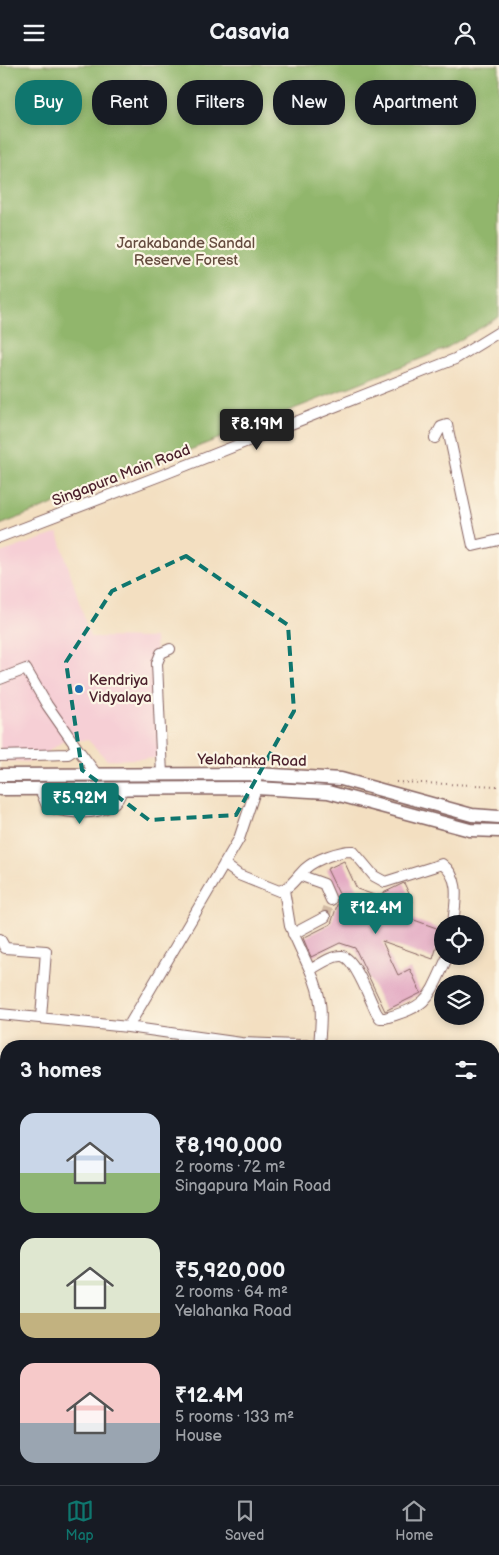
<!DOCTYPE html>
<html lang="en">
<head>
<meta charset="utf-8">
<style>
  :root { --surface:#171b24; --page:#242831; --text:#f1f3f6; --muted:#9ea1a6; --line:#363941; --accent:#0f766e }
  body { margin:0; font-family:"Balsamiq Sans",sans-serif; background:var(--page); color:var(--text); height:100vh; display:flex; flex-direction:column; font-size:19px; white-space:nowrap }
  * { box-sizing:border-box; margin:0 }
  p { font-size:16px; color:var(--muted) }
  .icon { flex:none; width:28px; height:28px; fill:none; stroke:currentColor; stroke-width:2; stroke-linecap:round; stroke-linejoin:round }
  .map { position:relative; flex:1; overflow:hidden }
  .sheet { position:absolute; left:0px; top:975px; width:500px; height:445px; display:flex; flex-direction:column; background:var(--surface); border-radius:20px 20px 0 0; box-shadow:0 2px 8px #0003 }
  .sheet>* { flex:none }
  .hud { position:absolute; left:15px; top:15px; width:470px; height:45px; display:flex; gap:10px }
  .tools { position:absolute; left:434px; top:850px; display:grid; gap:10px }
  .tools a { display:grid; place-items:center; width:50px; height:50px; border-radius:50%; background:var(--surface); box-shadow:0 2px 8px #0003; font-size:25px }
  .price { position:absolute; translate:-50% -42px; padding:0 11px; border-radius:5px; background:var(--accent); color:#fff; font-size:16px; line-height:32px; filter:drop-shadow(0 1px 2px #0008) }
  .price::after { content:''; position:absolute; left:50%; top:30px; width:15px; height:11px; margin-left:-8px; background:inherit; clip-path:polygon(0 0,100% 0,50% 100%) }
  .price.current { background:#222; color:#fff }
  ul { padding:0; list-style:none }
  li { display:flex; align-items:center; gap:15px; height:125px; padding:0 20px }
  li span { display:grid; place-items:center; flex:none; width:140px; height:100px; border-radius:15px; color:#555 }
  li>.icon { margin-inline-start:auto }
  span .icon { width:60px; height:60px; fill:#fffc; stroke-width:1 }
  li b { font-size:21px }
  h2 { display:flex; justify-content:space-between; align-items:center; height:60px; padding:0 20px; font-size:21px }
  .pill { padding:0 18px; border-radius:20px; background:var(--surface); box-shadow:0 2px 8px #0003; font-size:18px; line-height:45px }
  .pill.current { background:var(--accent); color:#fff }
  header { display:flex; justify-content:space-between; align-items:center; height:65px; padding:0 20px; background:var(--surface); font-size:22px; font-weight:600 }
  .menu { display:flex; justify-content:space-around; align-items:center; height:70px; border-top:1px solid var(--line); background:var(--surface); font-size:14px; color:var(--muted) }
  .menu a { display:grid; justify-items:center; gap:2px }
  .menu .current { color:var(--accent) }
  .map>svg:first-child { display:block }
</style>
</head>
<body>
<header><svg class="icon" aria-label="menu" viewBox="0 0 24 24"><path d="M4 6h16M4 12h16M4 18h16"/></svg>Casavia<svg class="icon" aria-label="person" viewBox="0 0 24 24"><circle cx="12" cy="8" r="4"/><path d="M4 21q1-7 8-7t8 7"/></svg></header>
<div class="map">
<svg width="499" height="1420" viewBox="0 0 499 1420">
  <rect width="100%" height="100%" fill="#fcf5e5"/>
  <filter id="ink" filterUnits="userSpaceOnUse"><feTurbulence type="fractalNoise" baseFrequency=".02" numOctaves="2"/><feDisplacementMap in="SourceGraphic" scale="10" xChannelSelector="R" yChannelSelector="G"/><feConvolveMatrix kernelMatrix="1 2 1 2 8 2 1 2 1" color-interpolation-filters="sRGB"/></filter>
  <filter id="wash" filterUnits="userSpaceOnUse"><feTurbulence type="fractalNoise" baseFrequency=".0096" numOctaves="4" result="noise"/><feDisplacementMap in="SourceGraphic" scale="20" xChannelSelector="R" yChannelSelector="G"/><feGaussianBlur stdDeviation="1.12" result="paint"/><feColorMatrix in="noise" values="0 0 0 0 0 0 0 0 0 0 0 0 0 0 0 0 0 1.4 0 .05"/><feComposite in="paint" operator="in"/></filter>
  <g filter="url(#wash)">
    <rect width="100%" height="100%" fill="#f3dfc1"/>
    <!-- built -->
    <path fill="#f6cfd5" d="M58 468 90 572 155 573 162 693 107 695 88 675H65L32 697 0 696V488Z"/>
    <!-- forest -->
    <path fill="#91b66c" stroke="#6e6a4c" d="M0 0H499V252L443 285 0 460Z"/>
    <g id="blocks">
      <!-- building -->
      <path fill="#de9abc" d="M344 796 357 824 377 831 404 818 413 837 392 847 442 865 433 894 382 876 398 910 410 904 421 928 385 946 355 883 340 878 311 892 303 873 331 859 340 831 327 804Z"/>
    </g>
  </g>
  <g filter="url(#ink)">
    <use href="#blocks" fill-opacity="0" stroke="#856260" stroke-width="1"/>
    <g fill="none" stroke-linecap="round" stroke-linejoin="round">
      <!-- minor-tunnel -->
      <path stroke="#d1b9a3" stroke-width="10" stroke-dasharray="10 5" stroke-linecap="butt" d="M325 852 331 835"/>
      <!-- minor casing -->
      <g stroke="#856260" stroke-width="12">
        <path id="minor" d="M435 373 441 362 447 360 473 481 499 475
          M0 472 162 410 455 294 499 267
          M0 614 26 604 47 640 77 683 68 689 0 691
          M77 683 97 710
          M162 710 157 598 161 588 170 584
          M40 724 47 741C68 750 116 754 122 724
          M224 799 239 810 279 826C291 823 297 811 306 803 315 795 340 785 353 786L374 811 385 817 442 799C462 814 455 837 453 859
          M299 810 324 819 331 835
          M284 825 290 861 310 905
          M293 869 325 852
          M0 874 5 883 46 886 41 953
          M0 949 128 962 241 978 327 981
          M128 962 239 774 256 723V709
          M319 980C322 950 323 933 310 905 319 900 332 890 342 891 355 893 370 935 376 947L380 953H385C431 941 429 931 448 891
          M0 1137 6 1134
          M0 1224H6
          M494 1268 495 1255
          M0 1291 6 1302
          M57 1414 58 1420
          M477 1420 478 1414"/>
      </g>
      <!-- major casing -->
      <g stroke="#856260" stroke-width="15">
        <path id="major" d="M0 710 256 709 341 714 472 750 499 752
          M0 724 256 723 328 727 470 765 499 766"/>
      </g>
      <!-- path -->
      <path stroke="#856260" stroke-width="2" stroke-dasharray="1 4" stroke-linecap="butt" d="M396 717 499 721"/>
      <!-- minor -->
      <use href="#minor" stroke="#fff" stroke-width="10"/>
      <!-- major -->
      <use href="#major" stroke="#fff" stroke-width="12"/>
    </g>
  </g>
  <!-- marked area -->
  <path fill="none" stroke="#0f766e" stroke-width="4" stroke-dasharray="10 6" stroke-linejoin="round" d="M186 491 288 560 294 646 236 750 149 755 82 705 66 597 112 526Z"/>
  <!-- markers -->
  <circle fill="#1f6fb2" stroke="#fcf5e5" stroke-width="2" cx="79" cy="624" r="5"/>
  <g text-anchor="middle" stroke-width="4.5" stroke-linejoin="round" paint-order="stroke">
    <!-- park labels -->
    <g font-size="15" fill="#654c3f" stroke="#fcf5e5">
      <text x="186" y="183">Jarakabande Sandal<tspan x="186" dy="17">Reserve Forest</tspan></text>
    </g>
    <!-- street labels -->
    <g font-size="15" fill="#4a1f2b" stroke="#fcf5e5">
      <text transform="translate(121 410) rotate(-21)" y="5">Singapura Main Road</text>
      <text transform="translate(252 695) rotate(1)" y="5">Yelahanka Road</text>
    </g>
    <!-- poi labels -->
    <g font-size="15" fill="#4a1f2b" stroke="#fcf5e5" text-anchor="start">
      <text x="89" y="620">Kendriya<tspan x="89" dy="17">Vidyalaya</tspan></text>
    </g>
  </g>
</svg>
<div class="tools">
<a><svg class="icon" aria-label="locate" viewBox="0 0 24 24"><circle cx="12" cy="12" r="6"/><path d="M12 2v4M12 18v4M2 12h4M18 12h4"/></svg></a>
<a><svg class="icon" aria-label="layers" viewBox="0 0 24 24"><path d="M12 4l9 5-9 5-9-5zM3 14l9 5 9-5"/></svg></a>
</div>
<b class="price current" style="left:257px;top:386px">₹8.19M</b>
<b class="price" style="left:80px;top:760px">₹5.92M</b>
<b class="price" style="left:376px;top:870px">₹12.4M</b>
<div class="hud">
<a class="pill current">Buy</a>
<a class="pill">Rent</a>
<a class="pill">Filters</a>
<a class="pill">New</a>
<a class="pill">Apartment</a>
</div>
<section class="sheet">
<h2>3 homes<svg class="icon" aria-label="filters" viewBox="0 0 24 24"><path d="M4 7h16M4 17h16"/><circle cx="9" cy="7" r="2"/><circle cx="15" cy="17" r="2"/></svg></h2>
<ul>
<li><span style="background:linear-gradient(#c9d6e8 60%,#8fb573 0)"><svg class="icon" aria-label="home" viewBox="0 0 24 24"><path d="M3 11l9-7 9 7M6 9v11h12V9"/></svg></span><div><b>₹8,190,000</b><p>2 rooms · 72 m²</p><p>Singapura Main Road</p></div></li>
<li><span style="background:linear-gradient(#dfe7d0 75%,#c2b280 0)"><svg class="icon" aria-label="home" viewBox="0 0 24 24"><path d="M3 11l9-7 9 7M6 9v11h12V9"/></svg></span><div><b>₹5,920,000</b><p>2 rooms · 64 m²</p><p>Yelahanka Road</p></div></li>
<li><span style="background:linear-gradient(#f6c9c9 60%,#9aa5b1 0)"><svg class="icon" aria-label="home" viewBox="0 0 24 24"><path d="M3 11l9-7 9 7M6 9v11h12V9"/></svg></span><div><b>₹12.4M</b><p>5 rooms · 133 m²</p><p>House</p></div></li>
</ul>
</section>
</div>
<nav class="menu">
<a class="current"><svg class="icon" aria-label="map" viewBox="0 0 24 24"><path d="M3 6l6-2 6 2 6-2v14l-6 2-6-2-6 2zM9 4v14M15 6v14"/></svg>Map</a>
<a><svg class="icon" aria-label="saved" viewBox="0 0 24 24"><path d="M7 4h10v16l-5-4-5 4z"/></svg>Saved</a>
<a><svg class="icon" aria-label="home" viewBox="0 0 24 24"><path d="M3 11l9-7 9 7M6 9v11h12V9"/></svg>Home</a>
</nav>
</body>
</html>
